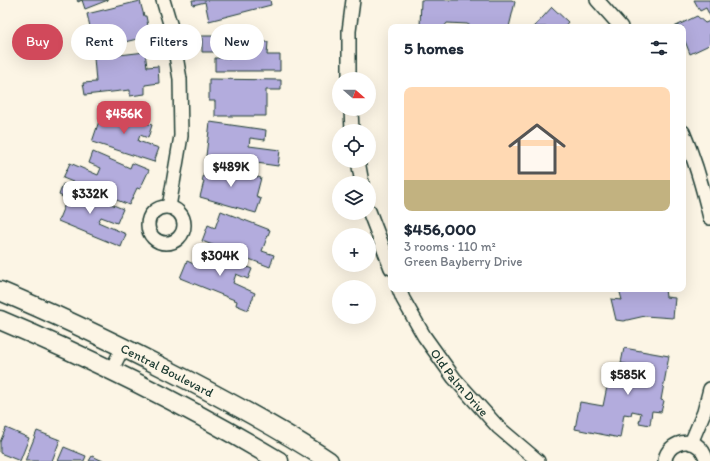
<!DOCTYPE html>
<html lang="en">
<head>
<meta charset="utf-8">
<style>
  :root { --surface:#fff; --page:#f2f2f3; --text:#1f2937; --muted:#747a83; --line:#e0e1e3; --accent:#d1495b }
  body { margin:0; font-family:Itim,sans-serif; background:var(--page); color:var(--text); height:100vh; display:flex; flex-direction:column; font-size:15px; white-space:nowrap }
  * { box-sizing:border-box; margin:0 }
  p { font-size:13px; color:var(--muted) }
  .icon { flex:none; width:22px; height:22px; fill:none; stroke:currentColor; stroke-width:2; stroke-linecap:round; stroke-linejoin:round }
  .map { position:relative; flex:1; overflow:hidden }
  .side { position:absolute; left:388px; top:24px; width:298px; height:268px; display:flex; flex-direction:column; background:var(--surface); border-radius:8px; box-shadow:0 4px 16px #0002 }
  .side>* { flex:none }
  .hud { position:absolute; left:12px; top:24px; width:316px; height:36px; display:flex; gap:8px }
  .needle { width:26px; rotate:110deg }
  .fabs { position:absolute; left:332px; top:72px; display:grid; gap:8px }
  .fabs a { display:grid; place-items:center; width:44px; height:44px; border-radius:50%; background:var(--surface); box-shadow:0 4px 16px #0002; font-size:20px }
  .price { position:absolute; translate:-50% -34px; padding:0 9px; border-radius:8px; background:#fff; color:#222; font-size:13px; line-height:26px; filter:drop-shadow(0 1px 2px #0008) }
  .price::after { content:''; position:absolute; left:50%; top:24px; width:12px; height:9px; margin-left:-6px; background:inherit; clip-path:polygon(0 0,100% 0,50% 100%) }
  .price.current { background:var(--accent); color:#fff }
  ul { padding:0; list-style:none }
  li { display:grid; align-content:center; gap:8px; height:212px; padding:0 16px }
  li+li { border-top:1px solid var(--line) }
  li span { display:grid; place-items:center; height:124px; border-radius:8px; color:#555 }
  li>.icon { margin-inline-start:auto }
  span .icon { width:72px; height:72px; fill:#fffc; stroke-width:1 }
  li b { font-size:17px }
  h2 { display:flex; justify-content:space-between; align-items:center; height:48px; padding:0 16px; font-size:17px }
  .tag { padding:0 14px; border-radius:18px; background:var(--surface); box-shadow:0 4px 16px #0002; font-size:14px; line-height:36px }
  .tag.current { background:var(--accent); color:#fff }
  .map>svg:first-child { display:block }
</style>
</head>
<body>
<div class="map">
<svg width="710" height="461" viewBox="0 0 710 461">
  <rect width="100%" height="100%" fill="#fcf5e5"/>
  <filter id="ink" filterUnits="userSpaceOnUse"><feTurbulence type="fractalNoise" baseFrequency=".025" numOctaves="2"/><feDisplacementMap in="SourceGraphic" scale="8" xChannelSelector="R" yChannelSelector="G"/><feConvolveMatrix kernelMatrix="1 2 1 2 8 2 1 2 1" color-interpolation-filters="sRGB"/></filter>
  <g filter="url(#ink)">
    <!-- building -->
    <path fill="#b3acdd" stroke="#1f3d34" d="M77 0H108L85 9 82 0 78 2Z
      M192 0H270L271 5 209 21 205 2 193 5Z
      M421 0H512L515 2 509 27H473L467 24 447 23 444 27H422L420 26Z
      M694 0H710V16L706 8 700 11Z
      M140 1 144 16H146L150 36 82 52 80 42 93 39 87 14Z
      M552 7 568 22 564 27H534Z
      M697 16 705 23 710 21V43L707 46 690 54 685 41 683 42V27H674Z
      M202 36H261V42H268L267 55H280V71H215V58H230V52H202Z
      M145 52 147 67 158 66 159 83 145 85V94L130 96V90L85 95 83 83 96 82 94 58Z
      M209 79 281 80V90H266V116H215V101H209Z
      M103 109 152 125 148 138 140 135 138 141 159 148 154 162 92 142Z
      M210 122 266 130 265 140 250 138 249 146 280 150 278 166 206 156Z
      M93 152 130 168 132 163 149 170 140 189 137 188 129 205 63 178 70 163 98 175 101 168 89 163Z
      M207 163 261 178 256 197 261 199 256 213 200 197 204 181H202Z
      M63 184 123 209 117 223 101 217 98 222 126 234 121 247 58 221 67 199 59 195Z
      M221 211 270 230 262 251 274 255 270 267 202 241 208 225 215 228Z
      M204 249 252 269 248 279 236 274 233 283 255 293 248 310 236 305 237 301 180 278 187 261 198 266Z
      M619 289H665L666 297 675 298 673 318 645 316 623 321 616 320 611 299 622 300Z
      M624 348 669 356 661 400 664 401 661 412 652 411 650 425 639 423 641 413 632 411 631 415 624 414 620 438 575 429 580 402 603 406 609 377 631 381 634 366 621 363Z
      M6 428 29 438 20 461 0 453V442Z
      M37 431 60 440 52 461H25Z
      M64 447 86 456 84 461H58Z
      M92 456 103 461H89Z"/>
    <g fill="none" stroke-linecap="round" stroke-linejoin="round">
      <!-- street casing -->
      <g stroke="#1f3d34" stroke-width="16">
        <g id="street">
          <path d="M163 0 171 27 180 79 181 136 169 207"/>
          <path d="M597 0 621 27"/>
          <path d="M349 79V31L353 0"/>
          <path d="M351 109 352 131"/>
          <path d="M683 132C695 160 703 188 710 218"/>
          <path d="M358 161 362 183"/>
          <circle cx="166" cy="225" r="18"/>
          <path d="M369 211 391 268"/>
          <path id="s1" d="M399 289 403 299 424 336 454 378 498 427 538 461"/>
          <path d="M111 371 123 347"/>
          <path d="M691 443 704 412 710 389"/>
          <path d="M665 461C666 445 687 436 699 447 704 451 705 456 707 461"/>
        </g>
      </g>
      <!-- secondary casing -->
      <g stroke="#1f3d34" stroke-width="21">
        <g id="secondary">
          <path id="s2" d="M0 291C55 314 109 340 162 367 219 396 276 426 329 461"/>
          <path d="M0 320C95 360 191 408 279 461"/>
        </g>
      </g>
      <!-- street -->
      <use href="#street" stroke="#fcf5e5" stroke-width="13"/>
      <!-- secondary -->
      <use href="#secondary" stroke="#fcf5e5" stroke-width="18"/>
    </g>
  </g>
  <g text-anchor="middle" stroke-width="3.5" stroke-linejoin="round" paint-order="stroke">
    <!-- street labels -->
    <g font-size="13" fill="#1f3d34" stroke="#fcf5e5">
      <text dy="5" stroke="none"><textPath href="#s2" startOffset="185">Central Boulevard</textPath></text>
      <text dy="5" stroke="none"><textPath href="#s1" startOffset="112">Old Palm Drive</textPath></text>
    </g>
  </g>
</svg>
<div class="fabs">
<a><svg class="needle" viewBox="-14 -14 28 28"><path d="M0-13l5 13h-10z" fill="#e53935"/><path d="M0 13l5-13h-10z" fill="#747a83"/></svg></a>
<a><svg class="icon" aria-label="locate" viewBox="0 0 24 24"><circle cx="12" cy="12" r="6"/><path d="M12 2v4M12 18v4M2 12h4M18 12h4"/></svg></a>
<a><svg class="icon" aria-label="layers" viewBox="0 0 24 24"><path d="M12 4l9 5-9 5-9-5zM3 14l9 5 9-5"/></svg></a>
<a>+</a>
<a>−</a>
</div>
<b class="price current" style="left:124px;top:135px">$456K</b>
<b class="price" style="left:231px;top:188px">$489K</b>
<b class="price" style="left:90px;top:215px">$332K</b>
<b class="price" style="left:220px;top:277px">$304K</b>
<b class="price" style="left:628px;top:396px">$585K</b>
<div class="hud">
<a class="tag current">Buy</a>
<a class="tag">Rent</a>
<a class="tag">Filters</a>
<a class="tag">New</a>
</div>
<section class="side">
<h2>5 homes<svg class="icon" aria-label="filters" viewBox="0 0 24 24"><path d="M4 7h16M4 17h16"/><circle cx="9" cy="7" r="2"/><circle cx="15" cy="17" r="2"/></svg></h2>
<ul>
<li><span style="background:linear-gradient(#ffd9b3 75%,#c2b280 0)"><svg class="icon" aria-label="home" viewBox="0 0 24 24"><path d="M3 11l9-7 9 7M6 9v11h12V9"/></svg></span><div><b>$456,000</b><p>3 rooms · 110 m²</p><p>Green Bayberry Drive</p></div></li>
</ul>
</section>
</div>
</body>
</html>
